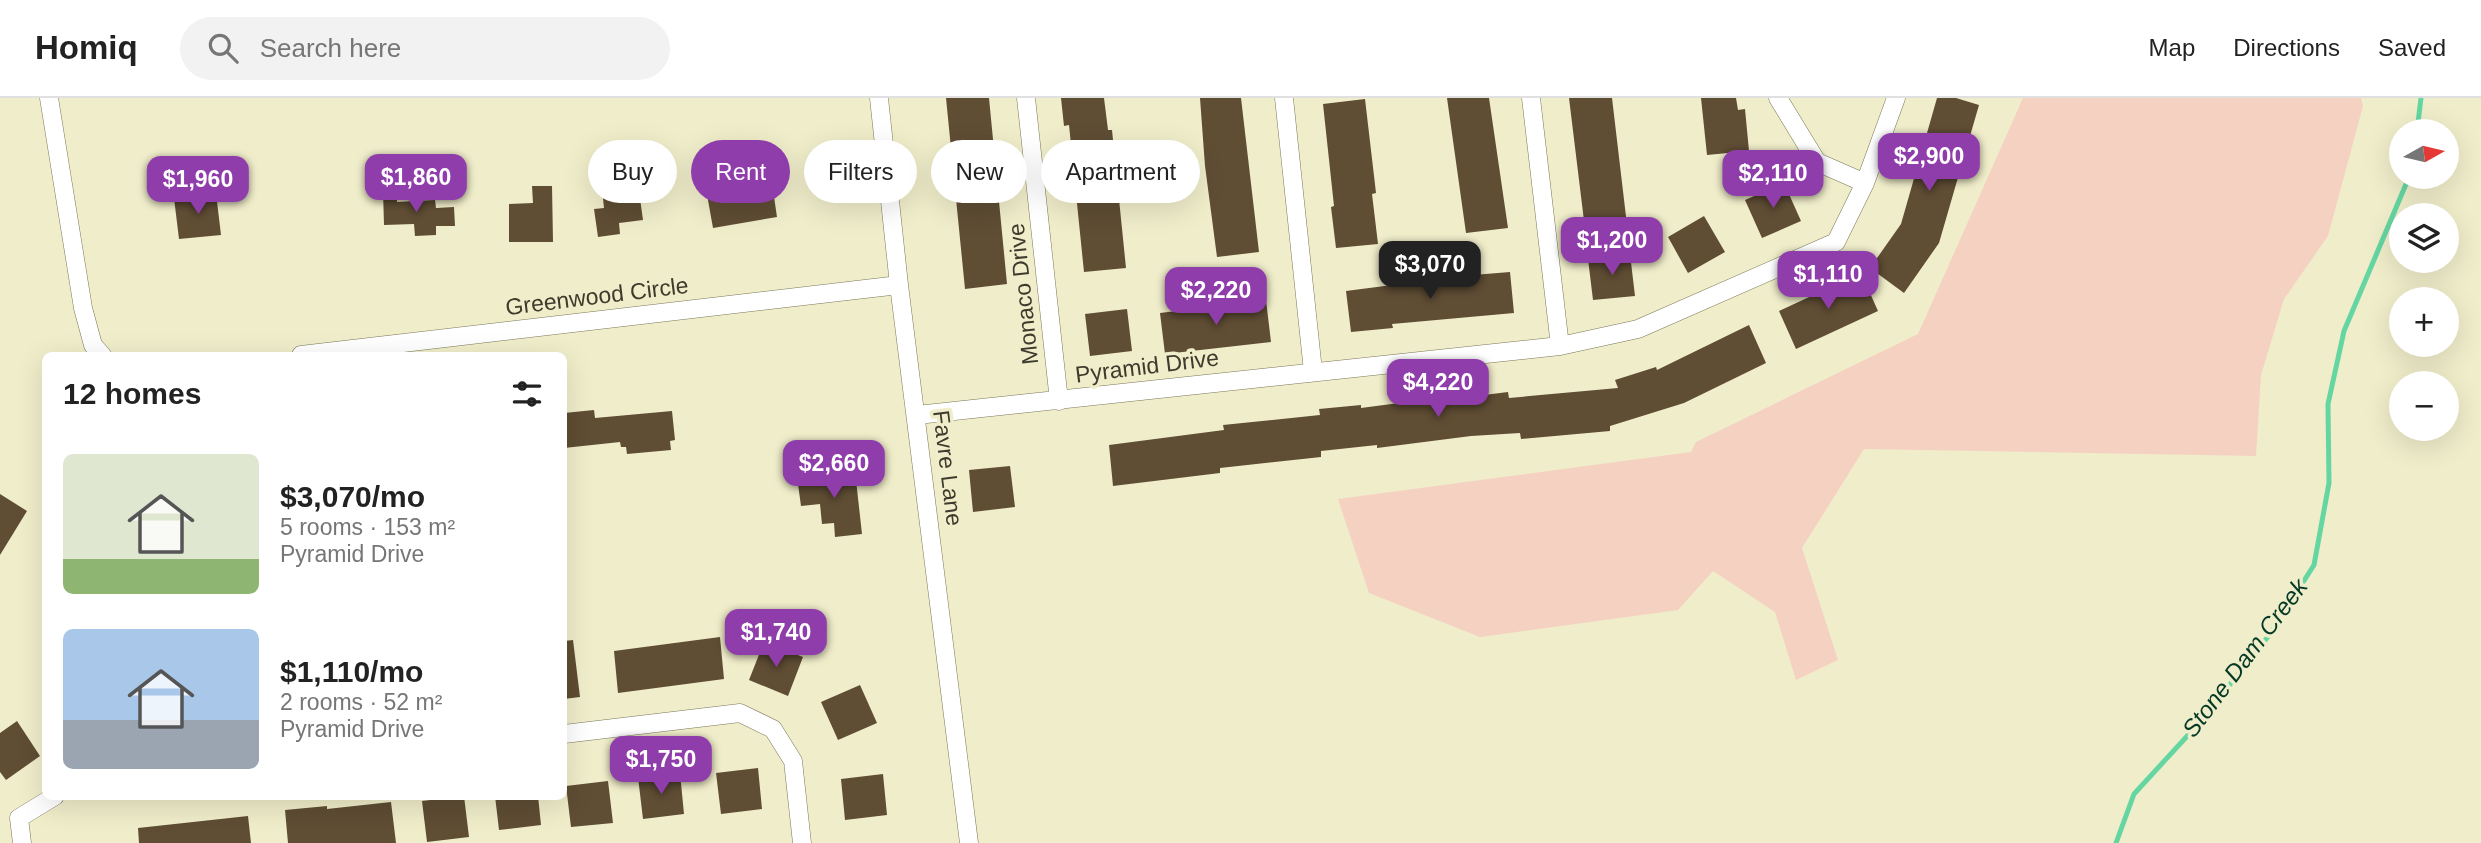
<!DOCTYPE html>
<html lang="en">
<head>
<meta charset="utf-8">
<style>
  :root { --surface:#fff; --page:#f2f2f2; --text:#222; --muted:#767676; --line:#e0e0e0; --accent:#903dac }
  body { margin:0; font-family:Arial,sans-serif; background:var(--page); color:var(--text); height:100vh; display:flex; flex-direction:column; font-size:26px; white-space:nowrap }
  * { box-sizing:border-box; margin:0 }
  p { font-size:23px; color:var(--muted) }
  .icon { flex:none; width:38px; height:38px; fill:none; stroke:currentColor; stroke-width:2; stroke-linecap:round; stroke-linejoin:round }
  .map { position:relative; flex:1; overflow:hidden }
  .side { position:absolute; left:42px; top:254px; width:525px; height:448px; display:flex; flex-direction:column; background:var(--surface); border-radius:10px; box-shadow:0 7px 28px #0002 }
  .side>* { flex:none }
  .guide { position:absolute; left:588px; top:42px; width:665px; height:63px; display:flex; gap:14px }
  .needle { width:46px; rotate:82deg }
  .controls { position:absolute; left:2389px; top:21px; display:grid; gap:14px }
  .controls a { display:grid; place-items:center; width:70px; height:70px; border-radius:50%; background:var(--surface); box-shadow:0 7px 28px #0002; font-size:35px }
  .price { position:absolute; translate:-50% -60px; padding:0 16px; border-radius:14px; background:var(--accent); color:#fff; font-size:23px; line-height:46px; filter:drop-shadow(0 2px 4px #0008) }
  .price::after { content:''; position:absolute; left:50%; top:42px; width:21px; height:16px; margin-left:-10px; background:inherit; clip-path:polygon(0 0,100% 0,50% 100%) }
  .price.active { background:#222; color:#fff }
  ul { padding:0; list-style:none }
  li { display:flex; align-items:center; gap:21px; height:175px; padding:0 21px }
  li span { display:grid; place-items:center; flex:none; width:196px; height:140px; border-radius:10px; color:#555 }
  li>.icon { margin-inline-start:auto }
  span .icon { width:84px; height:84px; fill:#fffc; stroke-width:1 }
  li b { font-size:30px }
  h2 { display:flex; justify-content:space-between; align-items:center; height:84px; padding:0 21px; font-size:30px }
  .chip { padding:0 24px; border-radius:32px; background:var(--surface); box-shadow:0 7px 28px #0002; font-size:24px; line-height:63px }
  .chip.active { background:var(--accent); color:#fff }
  header { display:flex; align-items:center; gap:42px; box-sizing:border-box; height:98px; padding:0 35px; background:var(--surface); border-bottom:2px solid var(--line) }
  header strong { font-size:33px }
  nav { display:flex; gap:38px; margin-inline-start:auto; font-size:24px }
  .search { width:490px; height:63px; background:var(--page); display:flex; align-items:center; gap:18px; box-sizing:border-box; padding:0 24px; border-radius:38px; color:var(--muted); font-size:26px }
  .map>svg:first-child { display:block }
</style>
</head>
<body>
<header>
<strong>Homiq</strong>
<div class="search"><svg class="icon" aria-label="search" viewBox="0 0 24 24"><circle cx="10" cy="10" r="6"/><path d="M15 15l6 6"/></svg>Search here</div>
<nav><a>Map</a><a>Directions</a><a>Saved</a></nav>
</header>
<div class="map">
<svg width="2481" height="745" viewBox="0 0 2481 745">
  <rect width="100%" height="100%" fill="#f0edca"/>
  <!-- green -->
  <path fill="#f5d1c2" d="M2023 0H2361L2363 8 2328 138 2284 201 2261 277 2256 358 1864 351 1802 450 1838 562 1796 582 1775 514 1713 473 1678 512 1480 539 1369 495 1338 401 1691 354 1696 344 1918 236Z"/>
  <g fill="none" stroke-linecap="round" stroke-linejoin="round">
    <!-- stream -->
    <path stroke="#65d6a2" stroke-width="5" d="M2417 33 2421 0
      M2116 745 2134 696 2201 623 2270 536 2314 467 2329 385 2328 306 2344 233 2409 79"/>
  </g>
  <!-- building -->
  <path fill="#5f4d34" d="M946 0H989L1007 186 965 191Z
    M1061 0H1104L1108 32H1112L1126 170 1084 174 1069 27 1064 28Z
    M1200 0H1241L1259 154 1217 159 1205 68Z
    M1447 0H1489L1508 130 1466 135Z
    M1569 0H1612L1627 127 1585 131Z
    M1701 0H1736L1738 12 1745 11 1749 53 1707 57Z
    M1937 0H1956L1979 7 1939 145 1904 195 1870 170 1901 126Z
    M1365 1 1376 95 1372 96 1378 146 1336 150 1331 109 1334 108 1323 6Z
    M723 77 728 100 773 92 777 119 713 130 704 80Z
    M1784 85 1801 123 1762 140 1745 102Z
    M638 86 643 122 619 125 620 136 598 139 594 111 604 110 602 91Z
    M532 88H552L553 144H509V106L533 105Z
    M397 92V104L435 102 436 110 454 109 455 128H436V137L415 138 414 126 384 127 383 93Z
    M216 95 221 137 179 141 174 100Z
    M1704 118 1725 154 1688 175 1668 139Z
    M1630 156 1635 198 1593 202 1588 161Z
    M1510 174 1514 215 1392 226 1393 230 1351 234 1346 193 1400 186V183Z
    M1861 175 1878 213 1796 251 1779 213Z
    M1266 202 1271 244 1165 256 1160 215Z
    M1127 211 1132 253 1090 258 1085 216Z
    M1749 227 1766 265 1684 305 1610 328V333L1521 341 1520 335 1471 338 1377 350V347L1321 353V359L1220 370V375L1113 388 1109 347 1224 332 1223 327 1320 317 1319 311 1361 307V310L1460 297V300L1508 294 1509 300 1618 290 1615 282 1656 269 1657 272Z
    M594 312 595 320 672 313 675 342 670 343 671 352 627 356 626 349H621L620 344 564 350V315Z
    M1010 368 1015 409 973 414 969 372Z
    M855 373 862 436 835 439 834 425 822 426 820 406 801 408 797 379Z
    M0 396 27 413 0 457Z
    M720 539 724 581 618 595 614 553Z
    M573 542 580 599 564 601V543Z
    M764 544 803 559 788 598 749 582Z
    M860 587 877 625 838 642 821 604Z
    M17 623 40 658 6 682 0 674V635Z
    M758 670 762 711 721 716 716 675Z
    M680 675 684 716 643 721 638 679Z
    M883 676 887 717 845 722 841 681Z
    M608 683 613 725 571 729 566 688Z
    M464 698 469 739 427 744 422 703Z
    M495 698H538L541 727 499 732Z
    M391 704 396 745H288L285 712 327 708V711Z
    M248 718 251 745H139L138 730Z"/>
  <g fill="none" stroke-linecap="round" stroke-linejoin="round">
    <!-- minor casing -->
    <g stroke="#7b7758" stroke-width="19">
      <path id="minor" d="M49 0 83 210 93 247 102 257
        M879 0 899 187 969 745
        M1026 0 1059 303
        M1284 0 1313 273
        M1531 0 1560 248
        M1778 0 1817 64 1865 85
        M301 257 899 187
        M917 317 1560 248 1638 231 1836 144 1865 85 1896 0
        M564 636 740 615 773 631 793 663 802 745
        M22 745 19 720 55 698"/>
    </g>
    <!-- minor -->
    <use href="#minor" stroke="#fff" stroke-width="18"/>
  </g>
  <g text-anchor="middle" stroke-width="7" stroke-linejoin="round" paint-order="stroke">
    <!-- street labels -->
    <g font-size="23" fill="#3c3b2d" stroke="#f0edca">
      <text transform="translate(1023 196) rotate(-96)" y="8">Monaco Drive</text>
      <text transform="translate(597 198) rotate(-7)" y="8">Greenwood Circle</text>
      <text transform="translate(1147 268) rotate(-7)" y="8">Pyramid Drive</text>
      <text transform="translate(948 370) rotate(83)" y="8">Favre Lane</text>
    </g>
    <!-- water labels -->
    <g font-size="24" font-style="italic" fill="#063925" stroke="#f0edca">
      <text transform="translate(2245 560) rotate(-53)" y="8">Stone Dam Creek</text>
    </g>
  </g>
</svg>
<div class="controls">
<a><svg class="needle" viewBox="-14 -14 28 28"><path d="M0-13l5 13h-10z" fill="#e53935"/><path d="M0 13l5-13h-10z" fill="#767676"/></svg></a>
<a><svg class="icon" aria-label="layers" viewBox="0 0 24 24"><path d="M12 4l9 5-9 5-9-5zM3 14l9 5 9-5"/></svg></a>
<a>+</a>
<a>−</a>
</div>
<b class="price" style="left:1929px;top:95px">$2,900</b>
<b class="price" style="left:1773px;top:112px">$2,110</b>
<b class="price" style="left:416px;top:116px">$1,860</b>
<b class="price" style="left:198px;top:118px">$1,960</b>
<b class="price" style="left:1612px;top:179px">$1,200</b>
<b class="price active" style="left:1430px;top:203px">$3,070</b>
<b class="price" style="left:1828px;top:213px">$1,110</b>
<b class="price" style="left:1216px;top:229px">$2,220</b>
<b class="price" style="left:1438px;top:321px">$4,220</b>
<b class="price" style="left:834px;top:402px">$2,660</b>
<b class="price" style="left:776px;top:571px">$1,740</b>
<b class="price" style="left:661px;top:698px">$1,750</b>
<div class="guide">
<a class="chip">Buy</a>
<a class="chip active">Rent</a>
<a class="chip">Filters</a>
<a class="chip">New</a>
<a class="chip">Apartment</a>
</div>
<section class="side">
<h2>12 homes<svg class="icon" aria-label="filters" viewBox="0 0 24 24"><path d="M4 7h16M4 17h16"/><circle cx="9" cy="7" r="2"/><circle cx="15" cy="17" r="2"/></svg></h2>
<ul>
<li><span style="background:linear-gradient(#dfe7d0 75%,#8fb573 0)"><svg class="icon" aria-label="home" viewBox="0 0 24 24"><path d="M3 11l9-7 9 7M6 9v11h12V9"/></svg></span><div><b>$3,070/mo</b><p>5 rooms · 153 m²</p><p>Pyramid Drive</p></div></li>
<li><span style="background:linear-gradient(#a9c7e8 65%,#9aa5b1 0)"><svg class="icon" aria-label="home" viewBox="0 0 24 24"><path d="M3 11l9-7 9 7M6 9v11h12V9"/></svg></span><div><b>$1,110/mo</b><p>2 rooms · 52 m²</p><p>Pyramid Drive</p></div></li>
</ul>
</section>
</div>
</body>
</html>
